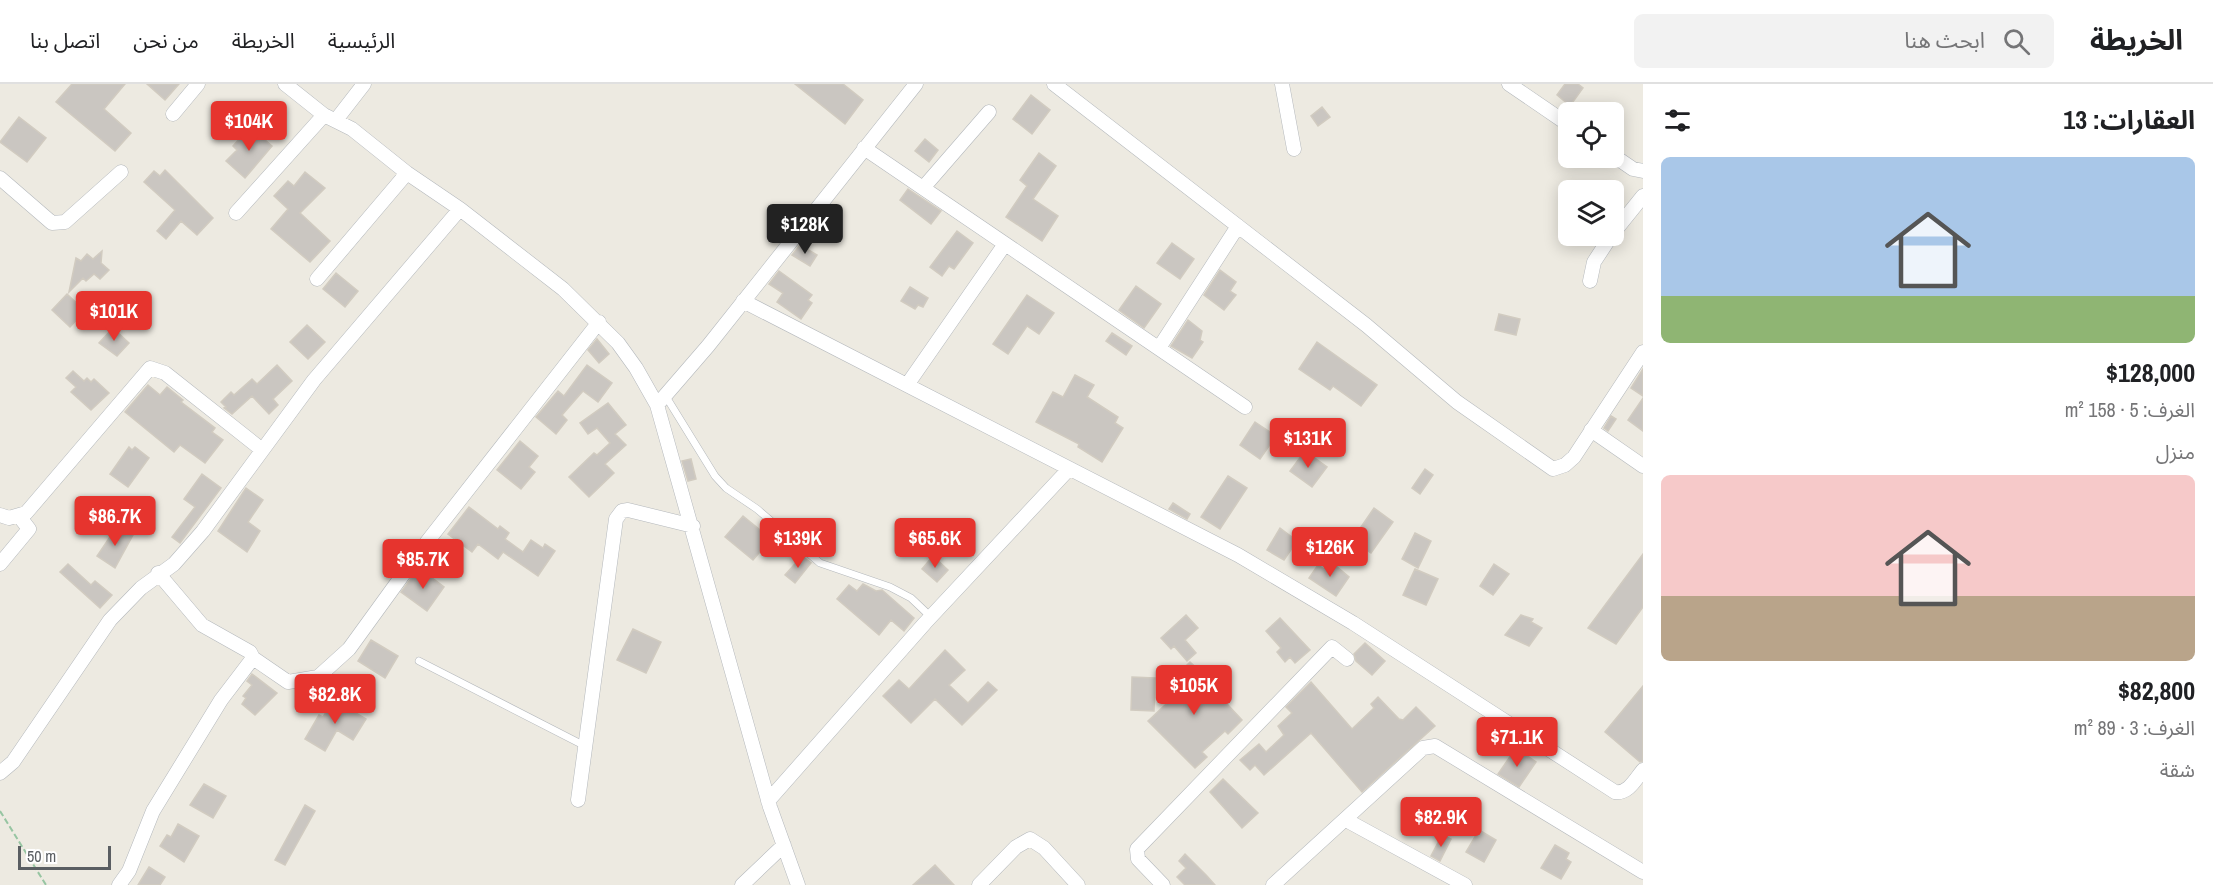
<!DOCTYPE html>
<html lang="ar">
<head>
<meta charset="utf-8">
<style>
  :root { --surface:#fff; --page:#f2f2f2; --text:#202124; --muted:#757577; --line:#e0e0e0; --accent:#e6342e }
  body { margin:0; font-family:"Archivo Narrow","Noto Sans Arabic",sans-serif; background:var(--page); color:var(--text); direction:rtl; height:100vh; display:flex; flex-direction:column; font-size:22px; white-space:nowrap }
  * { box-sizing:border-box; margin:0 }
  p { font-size:20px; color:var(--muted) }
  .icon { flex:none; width:33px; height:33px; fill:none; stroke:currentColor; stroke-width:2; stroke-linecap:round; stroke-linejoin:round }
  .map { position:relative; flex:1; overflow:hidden; direction:ltr }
  .drawer { display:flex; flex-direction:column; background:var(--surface); width:570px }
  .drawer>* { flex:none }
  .buttons { position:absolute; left:1558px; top:18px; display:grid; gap:12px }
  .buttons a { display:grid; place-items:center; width:66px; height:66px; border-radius:9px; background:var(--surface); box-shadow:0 3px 15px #0003; font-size:30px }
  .scale { position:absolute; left:18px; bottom:15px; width:93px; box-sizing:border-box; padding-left:6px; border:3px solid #5a5e62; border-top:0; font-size:16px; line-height:21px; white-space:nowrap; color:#5a5e62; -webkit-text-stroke:4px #fff; paint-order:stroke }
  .price { position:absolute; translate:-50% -51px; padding:0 14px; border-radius:6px; background:var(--accent); color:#fff; font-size:20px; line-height:39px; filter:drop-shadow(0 2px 3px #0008) }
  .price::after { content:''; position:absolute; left:50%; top:36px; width:18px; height:14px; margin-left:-9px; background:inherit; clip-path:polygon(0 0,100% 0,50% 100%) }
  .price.current { background:#222; color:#fff }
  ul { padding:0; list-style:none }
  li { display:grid; align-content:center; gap:12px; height:318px; padding:0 18px }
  li span { display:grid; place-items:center; height:186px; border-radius:9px; color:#555 }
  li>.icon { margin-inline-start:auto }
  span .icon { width:108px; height:108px; fill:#fffc; stroke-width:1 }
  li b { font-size:26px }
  h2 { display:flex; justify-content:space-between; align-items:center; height:72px; padding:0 18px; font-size:26px }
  header { display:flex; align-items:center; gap:36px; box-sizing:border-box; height:84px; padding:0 30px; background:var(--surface); border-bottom:2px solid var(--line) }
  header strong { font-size:28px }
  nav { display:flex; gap:33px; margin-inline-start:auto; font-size:21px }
  .search { width:420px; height:54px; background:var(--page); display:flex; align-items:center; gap:15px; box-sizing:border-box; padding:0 21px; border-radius:9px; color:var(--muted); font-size:22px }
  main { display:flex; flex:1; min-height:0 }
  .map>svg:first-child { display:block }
</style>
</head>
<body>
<header>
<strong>الخريطة</strong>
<div class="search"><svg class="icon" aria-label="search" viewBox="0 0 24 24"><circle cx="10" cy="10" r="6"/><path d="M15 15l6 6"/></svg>ابحث هنا</div>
<nav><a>الرئيسية</a><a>الخريطة</a><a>من نحن</a><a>اتصل بنا</a></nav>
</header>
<main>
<section class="drawer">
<h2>العقارات: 13<svg class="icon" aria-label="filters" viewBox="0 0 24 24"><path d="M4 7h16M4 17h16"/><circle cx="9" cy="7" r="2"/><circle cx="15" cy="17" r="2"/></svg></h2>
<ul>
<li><span style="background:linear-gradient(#a9c7e8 75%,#8fb573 0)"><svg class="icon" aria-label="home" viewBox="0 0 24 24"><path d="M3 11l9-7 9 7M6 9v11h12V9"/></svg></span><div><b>$128,000</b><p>الغرف: 5 · 158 m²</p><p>منزل</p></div></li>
<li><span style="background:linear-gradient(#f6c9c9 65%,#b9a48a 0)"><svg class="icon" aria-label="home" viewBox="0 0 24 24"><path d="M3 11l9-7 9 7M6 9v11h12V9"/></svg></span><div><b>$82,800</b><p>الغرف: 3 · 89 m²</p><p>شقة</p></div></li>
</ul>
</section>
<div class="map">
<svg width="1643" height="801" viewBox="0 0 1643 801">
  <rect width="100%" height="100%" fill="#edeae1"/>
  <!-- building -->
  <path fill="#cac6c1" stroke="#d1cbc0" stroke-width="1.5" d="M72 0H125L104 25 131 49 115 67 56 18Z
    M147 0H179L165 16Z
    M795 0H843L863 16 845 40Z
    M1565 0H1578L1583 4 1570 22 1557 11Z
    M1031 11 1050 26 1032 50 1013 35Z
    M1322 23 1330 33 1318 42 1311 32Z
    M19 33 46 54 27 78 0 58Z
    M250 43 272 62 245 94 226 77 237 66 233 62Z
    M925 55 938 66 929 78 915 67Z
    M1039 69 1056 82 1033 115 1058 132 1042 157 1006 133 1027 102 1020 96Z
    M165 86 213 134 197 151 181 137 166 155 157 147 175 126 144 98 154 87 160 92Z
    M305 88 325 104 300 129 330 157 310 178 271 145 288 125 274 112 288 97 294 102Z
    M908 105 941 127 931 140 900 116Z
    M957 147 973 159 954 185 949 182 942 192 930 183Z
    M1172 159 1194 175 1180 195 1157 179Z
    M800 161 817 171 810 182 792 171Z
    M102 167 101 179 109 186 100 195 94 190 86 197 83 194 69 208 76 174 81 177 87 170 93 175Z
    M1220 186 1236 198 1230 207 1236 211 1224 226 1204 211Z
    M779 187 812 211 808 216 812 219 801 235 777 218 783 209 769 200Z
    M336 189 358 207 345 223 323 205Z
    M1136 202 1161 220 1144 244 1119 226Z
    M910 203 928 214 923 223 918 221 915 225 901 217Z
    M67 210 85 227 70 243 52 226Z
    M1027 211 1054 229 1039 250 1027 242 1008 270 993 260Z
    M1499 230 1520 235 1516 251 1495 246Z
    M1188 236 1202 247 1200 256 1203 258 1192 274 1171 262Z
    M307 241 325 258 308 275 290 258Z
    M113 244 129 259 117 272 99 259Z
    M1112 249 1132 262 1126 271 1106 257Z
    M597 255 609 270 599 279 588 266Z
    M1317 258 1377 301 1361 322 1333 302 1330 306 1299 285Z
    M277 281 292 297 273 315 278 321 269 330 252 312 232 330 224 324 226 323 221 318 231 308 234 311 252 295 257 300Z
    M587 281 612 299 598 318 583 307 562 331 567 336 556 350 536 333 558 307 564 312Z
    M1643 285V312L1631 304Z
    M73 287 84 297 87 294 91 298 94 295 109 309 91 326 71 308 76 303 66 294Z
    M1075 291 1094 301 1087 313 1118 333 1115 339 1123 344 1102 378 1078 363 1079 360 1036 338 1053 308 1063 313Z
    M148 301 160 311 167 303 183 316 181 318 215 344 212 348 223 356 205 379 180 361 174 368 125 328Z
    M1643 314V347L1628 336Z
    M608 319 626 341 615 350 626 361 605 380 614 389 589 413 569 393 594 369 597 371 610 359 597 344 588 350 580 339Z
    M1611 332 1616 335 1608 347 1604 344Z
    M1255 338 1276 352 1260 375 1240 361Z
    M520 357 538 372 529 383 535 388 521 405 497 386Z
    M129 363 132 366 135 363 149 374 128 403 110 390Z
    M1305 367 1327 383 1312 403 1290 387Z
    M691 375 696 395 688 397 682 377Z
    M1425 385 1433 391 1420 410 1412 404Z
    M202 390 221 404 180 459 172 453 195 423 184 415Z
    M1228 392 1247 404 1220 445 1201 433Z
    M246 404 263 416 248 438 260 447 247 468 218 447Z
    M1173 419 1190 430 1187 435 1169 425Z
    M469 423 498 445 500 442 509 449 505 455 523 468 531 456 543 464 545 460 555 467 538 492 503 468 498 475 478 460 472 468 448 450Z
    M1374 424 1393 438 1371 469 1352 456Z
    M743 432 771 455 753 476 725 453Z
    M116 444 122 448 124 445 133 451 115 484 97 472Z
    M1280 444 1297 457 1284 476 1267 466Z
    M1415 449 1431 457 1418 484 1402 475Z
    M1643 470V523L1616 560 1588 544Z
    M802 472 811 479 795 499 785 491Z
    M933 472 948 486 937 498 922 485Z
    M1330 477 1349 493 1336 512 1309 494 1318 481 1324 485Z
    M68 480 91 501 95 497 112 511 100 524 60 488Z
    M1494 480 1509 490 1493 511 1480 502Z
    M419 484 444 503 427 527 401 508Z
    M1415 485 1438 495 1426 521 1403 511Z
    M863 500 876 507 882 506 914 534 904 547 891 536 879 551 837 515 849 501 857 507Z
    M1186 531 1198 544 1185 556 1196 569 1187 577 1174 562 1171 565 1161 554Z
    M1521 531 1533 535 1531 538 1542 544 1529 562 1505 551Z
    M1280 534 1310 566 1295 579 1290 573 1285 578 1277 568 1281 564 1266 547Z
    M633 545 661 558 646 589 617 576Z
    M371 556 398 572 385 594 358 577Z
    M1365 559 1385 577 1372 591 1356 577 1354 570Z
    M945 566 965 586 949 601 968 619 988 598 997 606 962 641 935 615 911 639 883 612 899 596 909 605Z
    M1190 578 1217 603 1214 606 1242 636 1228 650 1225 647 1202 668 1207 673 1195 684 1148 637 1180 607 1170 598Z
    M252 590 277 609 255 631 242 620 246 614 243 612 252 601 247 597Z
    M1132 593 1155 594 1154 627 1131 626Z
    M1311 598 1352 645 1374 624 1371 620 1378 613 1399 635 1403 636 1416 623 1435 642 1362 708 1311 649 1264 691 1255 681 1250 686 1240 676 1259 660 1266 668 1284 651 1278 642 1292 629 1286 623Z
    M1643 602V677L1640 678 1605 648Z
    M334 616 366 635 353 656 337 646 325 667 305 655 319 631 323 633Z
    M1516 664 1536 678 1519 703 1498 690Z
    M1223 695 1258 729 1242 744 1210 708Z
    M204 700 226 712 213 734 190 721Z
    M305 721 315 727 285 781 275 776Z
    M178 740 199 752 184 778 160 762 167 751 171 753Z
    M1479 746 1496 756 1484 778 1466 768Z
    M1442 751 1451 755 1440 777 1431 772Z
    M1555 761 1569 769 1566 775 1571 778 1561 795 1541 784Z
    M1185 770 1207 792 1215 801H1185L1177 793 1186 784 1179 777Z
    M935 781 954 801H913Z
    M149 783 165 793 160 801H138Z"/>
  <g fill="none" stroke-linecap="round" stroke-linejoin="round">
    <!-- service casing -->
    <g stroke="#b4b8bc" stroke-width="8">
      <path id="service" d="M665 311 715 392 726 404 757 425 820 479 890 503 911 514 931 533
        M419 577 585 662"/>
    </g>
    <!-- minor casing -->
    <g stroke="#b4b8bc" stroke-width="15">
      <path id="minor" d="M285 0 324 31 352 45 407 89 460 125 563 205 618 259 636 284 657 321 770 723 798 801
        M1054 0 1366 241 1457 318 1553 385 1565 381 1574 373 1643 268
        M1282 0 1294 65
        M1509 0 1569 41
        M173 30 198 0
        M336 36 364 0
        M864 64 1245 323
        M1614 72 1633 85 1643 87
        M0 94 52 139 65 138 121 88
        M923 104 989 28
        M236 129 324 31
        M1614 148 1643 112
        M317 195 407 89
        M1590 197 1594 178 1611 152
        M743 217 1238 471 1353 539 1615 708C1628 710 1635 696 1643 686
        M1159 264 1238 142
        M907 301 1005 160
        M657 321 708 262 916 0
        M1591 346 1643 382
        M0 431 9 434 26 429 150 284 165 289 261 365
        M0 480 29 445 19 432
        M253 574 288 598 318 593 349 565 423 463 599 238
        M0 689 13 678 110 536 141 504 174 480 203 447 314 296 460 125
        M578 716 616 435 622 427 628 426 693 442
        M768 717 925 539 1069 385
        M1346 736 1465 801
        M119 801 129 787 153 727 221 616 253 574 250 568 202 541 158 489
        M742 801 784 761
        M979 801 1016 763 1030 755 1044 764 1078 801
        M1163 801 1138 775 1137 765 1332 563 1347 575
        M1273 801 1423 664 1435 662 1643 788"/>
    </g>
    <!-- path -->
    <path stroke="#97c5a2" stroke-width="2" stroke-dasharray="6 3" stroke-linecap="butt" d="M0 727 46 801"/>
    <!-- service -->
    <use href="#service" stroke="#fff" stroke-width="7"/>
    <!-- minor -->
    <use href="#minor" stroke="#fff" stroke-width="14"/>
  </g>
</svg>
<div class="buttons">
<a><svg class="icon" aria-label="locate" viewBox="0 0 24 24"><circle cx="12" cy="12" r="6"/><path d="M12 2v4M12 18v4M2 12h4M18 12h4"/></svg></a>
<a><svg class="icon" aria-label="layers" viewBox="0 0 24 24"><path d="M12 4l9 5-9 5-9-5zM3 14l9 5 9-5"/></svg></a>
</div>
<div class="scale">50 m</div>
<b class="price" style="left:249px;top:68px">$104K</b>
<b class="price current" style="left:805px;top:171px">$128K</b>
<b class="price" style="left:114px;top:258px">$101K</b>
<b class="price" style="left:1308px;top:385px">$131K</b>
<b class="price" style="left:115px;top:463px">$86.7K</b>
<b class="price" style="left:798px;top:485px">$139K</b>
<b class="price" style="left:935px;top:485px">$65.6K</b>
<b class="price" style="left:1330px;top:494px">$126K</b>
<b class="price" style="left:423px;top:506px">$85.7K</b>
<b class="price" style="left:1194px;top:632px">$105K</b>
<b class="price" style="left:335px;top:641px">$82.8K</b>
<b class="price" style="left:1517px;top:684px">$71.1K</b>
<b class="price" style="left:1441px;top:764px">$82.9K</b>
</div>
</main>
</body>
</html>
